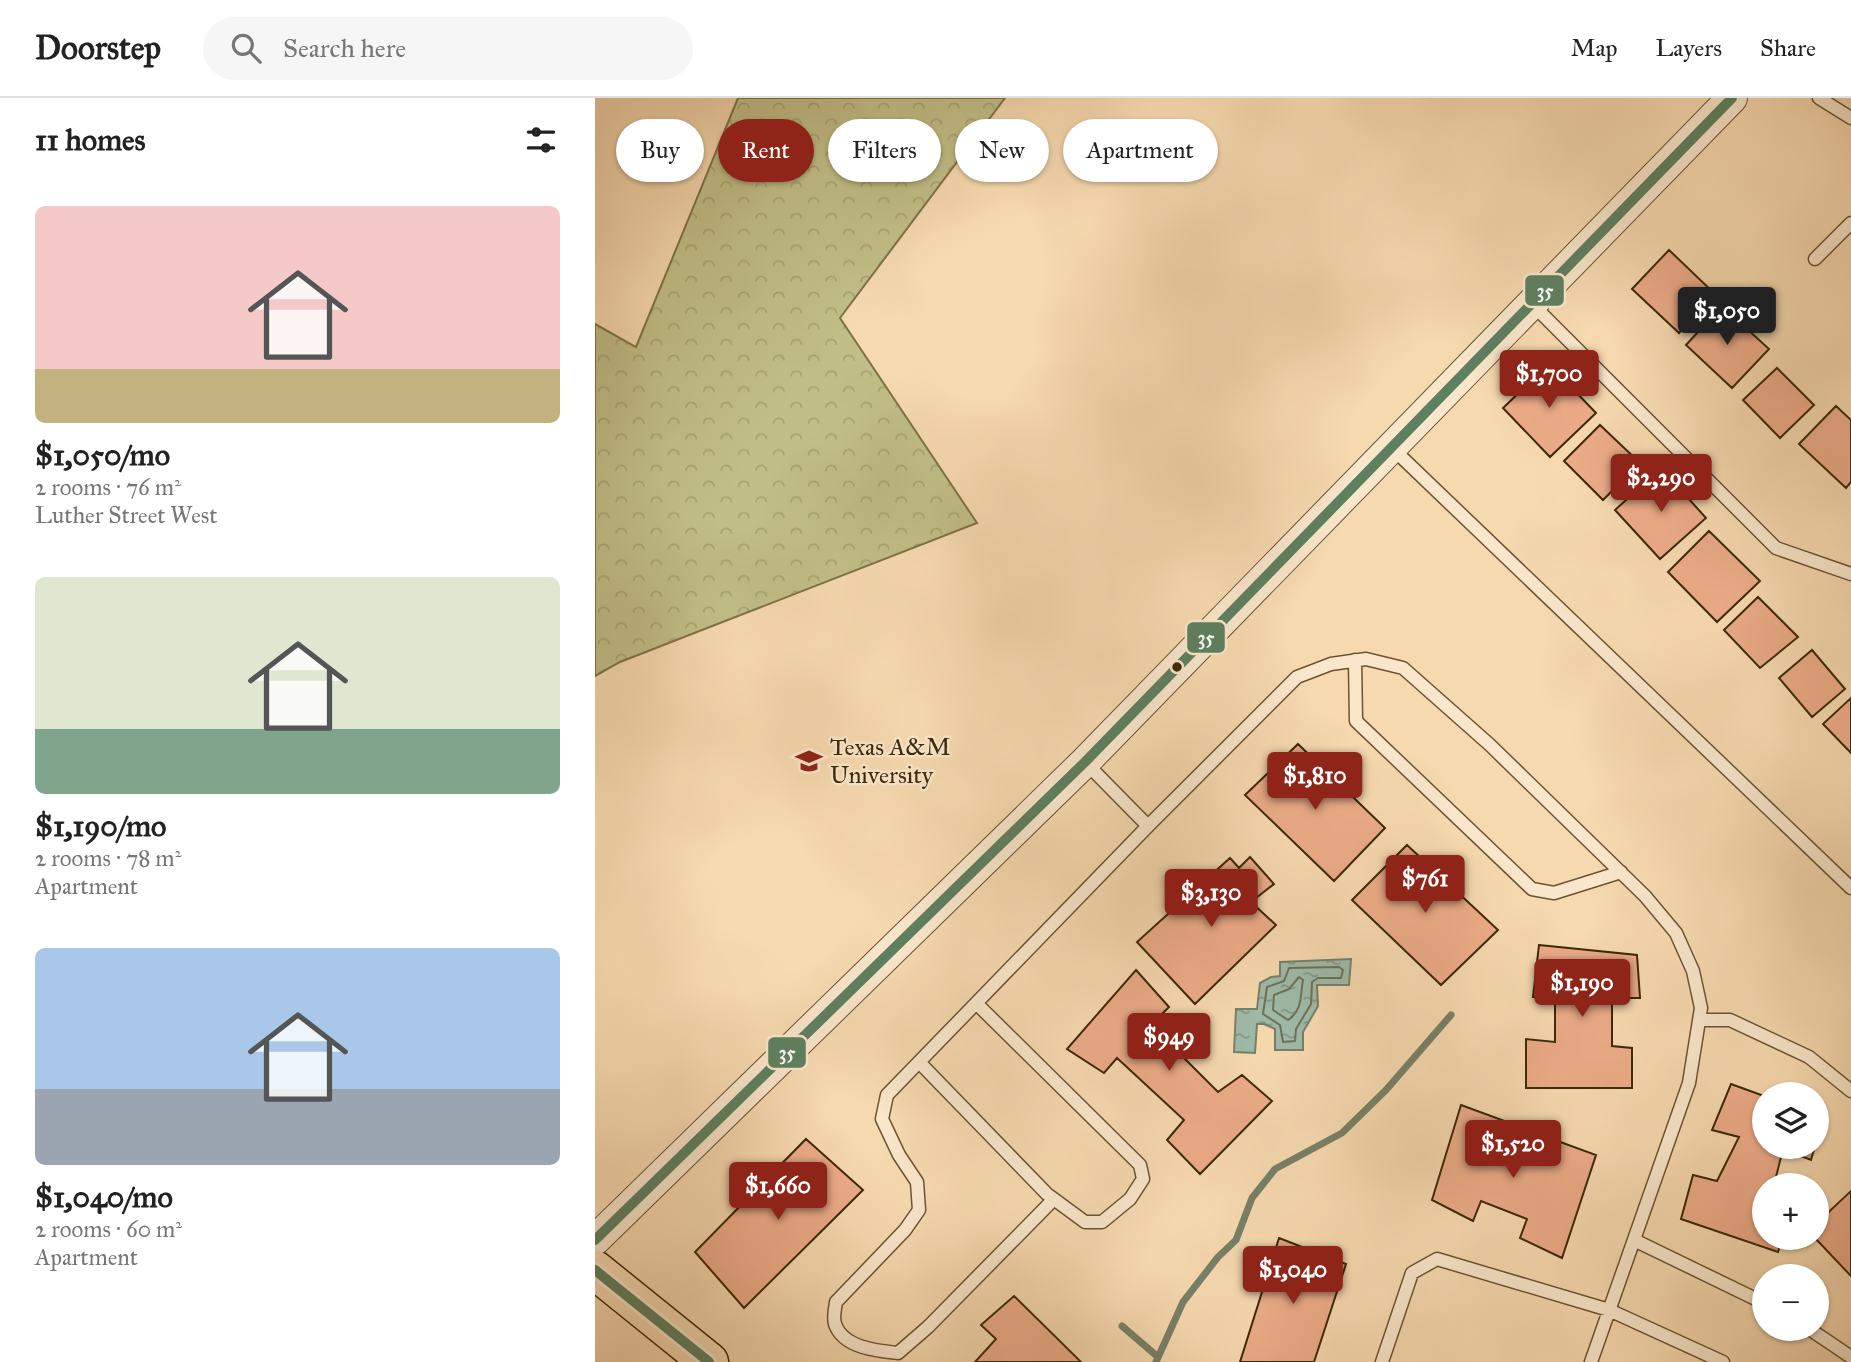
<!DOCTYPE html>
<html lang="en">
<head>
<meta charset="utf-8">
<style>
  :root { --surface:#fff; --page:#f6f6f6; --text:#222; --muted:#767676; --line:#e0e0e0; --accent:#8f2418 }
  body { margin:0; font-family:"IM FELL Great Primer",serif; background:var(--page); color:var(--text); height:100vh; display:flex; flex-direction:column; font-size:26px; white-space:nowrap }
  * { box-sizing:border-box; margin:0 }
  p { font-size:23px; color:var(--muted) }
  .icon { flex:none; width:38px; height:38px; fill:none; stroke:currentColor; stroke-width:2; stroke-linecap:round; stroke-linejoin:round }
  .map { position:relative; flex:1; overflow:hidden }
  .details { display:flex; flex-direction:column; background:var(--surface); width:595px }
  .details>* { flex:none }
  .banner { position:absolute; left:21px; top:21px; width:665px; height:63px; display:flex; gap:14px }
  .tools { position:absolute; left:1157px; top:984px; display:grid; gap:14px }
  .tools a { display:grid; place-items:center; width:77px; height:77px; border-radius:50%; background:var(--surface); box-shadow:0 2px 5px #0004; font-size:35px }
  .price { position:absolute; translate:-50% -60px; padding:0 16px; border-radius:7px; background:var(--accent); color:#fff; font-size:23px; line-height:46px; filter:drop-shadow(0 2px 4px #0008) }
  .price::after { content:''; position:absolute; left:50%; top:42px; width:21px; height:16px; margin-left:-10px; background:inherit; clip-path:polygon(0 0,100% 0,50% 100%) }
  .price.current { background:#222; color:#fff }
  ul { padding:0; list-style:none }
  li { display:grid; align-content:center; gap:14px; height:371px; padding:0 35px }
  li span { display:grid; place-items:center; height:217px; border-radius:10px; color:#555 }
  li>.icon { margin-inline-start:auto }
  span .icon { width:126px; height:126px; fill:#fffc; stroke-width:1 }
  li b { font-size:30px }
  h2 { display:flex; justify-content:space-between; align-items:center; height:84px; padding:0 35px; font-size:30px }
  .pill { padding:0 24px; border-radius:32px; background:var(--surface); box-shadow:0 2px 5px #0004; font-size:24px; line-height:63px }
  .pill.current { background:var(--accent); color:#fff }
  header { display:flex; align-items:center; gap:42px; box-sizing:border-box; height:98px; padding:0 35px; background:var(--surface); border-bottom:2px solid var(--line) }
  header strong { font-size:33px }
  nav { display:flex; gap:38px; margin-inline-start:auto; font-size:24px }
  .search { width:490px; height:63px; background:var(--page); display:flex; align-items:center; gap:18px; box-sizing:border-box; padding:0 24px; border-radius:38px; color:var(--muted); font-size:26px }
  main { display:flex; flex:1; min-height:0 }
  .map>svg:first-child { display:block }
</style>
</head>
<body>
<header>
<strong>Doorstep</strong>
<div class="search"><svg class="icon" aria-label="search" viewBox="0 0 24 24"><circle cx="10" cy="10" r="6"/><path d="M15 15l6 6"/></svg>Search here</div>
<nav><a>Map</a><a>Layers</a><a>Share</a></nav>
</header>
<main>
<section class="details">
<h2>11 homes<svg class="icon" aria-label="filters" viewBox="0 0 24 24"><path d="M4 7h16M4 17h16"/><circle cx="9" cy="7" r="2"/><circle cx="15" cy="17" r="2"/></svg></h2>
<ul>
<li><span style="background:linear-gradient(#f6c9c9 75%,#c2b280 0)"><svg class="icon" aria-label="home" viewBox="0 0 24 24"><path d="M3 11l9-7 9 7M6 9v11h12V9"/></svg></span><div><b>$1,050/mo</b><p>2 rooms · 76 m²</p><p>Luther Street West</p></div></li>
<li><span style="background:linear-gradient(#dfe7d0 70%,#7fa58c 0)"><svg class="icon" aria-label="home" viewBox="0 0 24 24"><path d="M3 11l9-7 9 7M6 9v11h12V9"/></svg></span><div><b>$1,190/mo</b><p>2 rooms · 78 m²</p><p>Apartment</p></div></li>
<li><span style="background:linear-gradient(#a9c7e8 65%,#9aa5b1 0)"><svg class="icon" aria-label="home" viewBox="0 0 24 24"><path d="M3 11l9-7 9 7M6 9v11h12V9"/></svg></span><div><b>$1,040/mo</b><p>2 rooms · 60 m²</p><p>Apartment</p></div></li>
</ul>
</section>
<div class="map">
<svg width="1256" height="1264" viewBox="0 0 1256 1264">
  <defs>
    <pattern id="forest-crowns" width="20" height="18" patternUnits="userSpaceOnUse" patternTransform="scale(1.75)"><rect width="20" height="18" fill="#c1be87"/><path d="M2 6a3 3 0 1 1 6 0M12 15a3 3 0 1 1 6 0" fill="none" stroke="#a7a373"/></pattern>
    <pattern id="water-ripples" width="26" height="14" patternUnits="userSpaceOnUse" patternTransform="scale(1.75)"><rect width="26" height="14" fill="#9ebaa8"/><path d="M2 4q2-2 4 0t4 0M15 11q2-2 4 0t4 0" fill="none" stroke="#829787"/></pattern>
  </defs>
  <rect width="100%" height="100%" fill="#f7d9af"/>
  <filter id="stains"><feTurbulence type="fractalNoise" baseFrequency=".00286" numOctaves="4"/><feColorMatrix values="0 0 0 0 .2 0 0 0 0 .09 0 0 0 0 .02 0 0 0 .5 -.17"/></filter>
  <radialGradient id="worn" r=".72"><stop offset=".6" stop-color="#630" stop-opacity="0"/><stop offset="1" stop-color="#630" stop-opacity=".3"/></radialGradient>
  <!-- forest -->
  <path fill="url(#forest-crowns)" stroke="#7e7348" stroke-width="2" d="M143 0H410L245 220 382 425 25 564 0 578V226L41 249Z"/>
  <!-- water -->
  <path fill="url(#water-ripples)" stroke="#778068" stroke-width="2" d="M756 861 754 887H722L723 908 708 934V952H680V931L669 926H662L660 955 639 954 641 911H662L665 885 676 879 685 878V864Z"/>
  <g fill="none" stroke-linecap="round" stroke-linejoin="round">
    <!-- shore -->
    <path stroke="#6d7158" stroke-width="2" d="M744 869 748 872 746 880H723L717 884 716 906 701 931 700 943 688 944 685 927 668 916 672 889 689 883 694 870Z
      M704 879 708 882C705 898 708 912 693 922L678 912 679 897 694 891Z"/>
    <!-- stream -->
    <path stroke="#778068" stroke-width="7" d="M527 1228 563 1259
      M561 1264 588 1204 623 1159 641 1142 657 1100 680 1071 747 1035 791 992 856 917"/>
  </g>
  <!-- building -->
  <path fill="#ecab88" stroke="#3c2808" stroke-width="2" d="M1074 152 1120 196 1084 235 1037 191Z
    M1127 208 1174 251 1137 290 1091 247Z
    M954 266 1001 315 955 359 908 310Z
    M1182 270 1219 307 1185 340 1148 302Z
    M1241 308 1256 322V384L1251 390 1204 346Z
    M1005 327 1045 365 1008 402 969 363Z
    M1066 370 1111 420 1065 461 1020 412Z
    M1114 433 1165 483 1122 524 1073 474Z
    M1163 499 1203 539 1165 570 1129 532Z
    M1217 552 1250 591 1217 619 1184 580Z
    M1256 600V655L1228 626Z
    M703 646 790 730 739 783 650 697Z
    M812 747 903 832 846 887 757 802Z
    M655 759 679 786 656 804 681 827 600 906 542 844 635 760 644 770Z
    M944 847 1042 857 1045 900H1017V948L1037 950V990H931V941L960 944V899H938Z
    M541 872 574 909 556 927 623 994 647 977 677 1003 605 1076 572 1042 589 1022 522 960 509 975 472 951Z
    M1136 986 1169 998V1048H1220L1216 1062 1188 1051 1179 1087H1169V1139H1188L1183 1154 1086 1121 1098 1077 1122 1083 1144 1039 1117 1032Z
    M866 1007 915 1025 903 1045 951 1065 960 1042 1001 1057 967 1160 925 1140 932 1121 886 1103 878 1123 837 1102Z
    M211 1041 268 1092 149 1210 100 1154Z
    M1256 1093V1178L1219 1139H1222V1125Z
    M684 1140 751 1166 719 1264H645Z
    M419 1198 486 1264H380L401 1241 386 1227Z"/>
  <g fill="none" stroke-linecap="round" stroke-linejoin="round">
    <!-- service casing -->
    <g stroke="#6b5432" stroke-width="15">
      <path id="service" d="M1224 0 1256 20
        M1220 161 1256 125
        M937 206 1181 450 1256 476
        M797 350 1256 790
        M760 562 761 623 937 791 959 795 1026 774
        M490 664 553 728
        M1104 922H1135L1214 959 1256 993
        M324 964 452 1096 490 1124H507L535 1101 548 1081 545 1067 382 906
        M459 1101 333 1229 303 1255C283 1253 248 1250 240 1226 238 1220 240 1210 241 1204L310 1132 324 1112 322 1084 304 1057 287 1021 292 997 553 728 702 579 736 566 771 561 808 570 895 647 1050 798 1081 835 1098 873 1106 910 1094 985 996 1264
        M1039 1142 1169 1205
        M1213 1230 1256 1259
        M787 1264 817 1175 842 1161 1014 1212 1128 1264"/>
    </g>
    <!-- tertiary casing -->
    <g stroke="#6b5432" stroke-width="32">
      <path id="tertiary" d="M0 1142 490 664 1137 0"/>
    </g>
    <!-- trunk casing -->
    <g stroke="#3c2808" stroke-width="41">
      <path id="trunk" d="M0 1172 114 1264"/>
    </g>
    <!-- service -->
    <use href="#service" stroke="#fae6cb" stroke-width="12"/>
    <!-- tertiary -->
    <use href="#tertiary" stroke="#fae6cb" stroke-width="30"/>
    <!-- trunk -->
    <use href="#trunk" stroke="#f7d9af" stroke-width="38"/>
    <!-- bus-1 casing -->
    <g stroke="#fae6cb" stroke-width="16">
      <path id="bus-1" d="M0 1142 490 664 1137 0
        M0 1172 114 1264"/>
    </g>
    <!-- bus-1 -->
    <use href="#bus-1" stroke="#5d8060" stroke-width="10"/>
  </g>
  <!-- icons -->
  <defs>
    <g id="university-bare" transform="scale(2.1)"><path d="M0-5L7-2L0 1L-7-2ZM-4 1L0 2.5L4 1V4Q0 6-4 4Z" fill="#8f2418" stroke="#fae6cb" stroke-width="2.5" paint-order="stroke"/></g>
  </defs>
  <g fill-rule="evenodd">
    <use href="#university-bare" x="214" y="663"/>
  </g>
  <!-- markers -->
  <circle fill="#3c2808" stroke="#fae6cb" stroke-width="2.5" cx="582" cy="569" r="6"/>
  <g text-anchor="middle" stroke-width="5" stroke-linejoin="round" paint-order="stroke">
    <!-- poi labels -->
    <g font-size="24" fill="#3c2808" stroke="#fae6cb" text-anchor="start">
      <text x="235" y="657">Texas A&amp;M<tspan x="235" dy="28">University</tspan></text>
    </g>
  </g>
  <g stroke="#fae6cb" stroke-width="2.5">
    <rect x="929" y="176" width="41" height="33" rx="7" fill="#5d8060"/>
    <rect x="591" y="523" width="40" height="33" rx="7" fill="#5d8060"/>
    <rect x="172" y="938" width="40" height="33" rx="7" fill="#5d8060"/>
  </g>
  <g font-size="19" text-anchor="middle" font-weight="bold" fill="#fff">
    <text x="950" y="199">35</text>
    <text x="611" y="546">35</text>
    <text x="192" y="961">35</text>
  </g>
  <rect width="100%" height="100%" filter="url(#stains)"/>
  <rect width="100%" height="100%" fill="url(#worn)"/>
</svg>
<div class="tools">
<a><svg class="icon" aria-label="layers" viewBox="0 0 24 24"><path d="M12 4l9 5-9 5-9-5zM3 14l9 5 9-5"/></svg></a>
<a>+</a>
<a>−</a>
</div>
<b class="price current" style="left:1132px;top:249px">$1,050</b>
<b class="price" style="left:954px;top:312px">$1,700</b>
<b class="price" style="left:1066px;top:416px">$2,290</b>
<b class="price" style="left:720px;top:714px">$1,810</b>
<b class="price" style="left:830px;top:817px">$761</b>
<b class="price" style="left:616px;top:831px">$3,130</b>
<b class="price" style="left:987px;top:921px">$1,190</b>
<b class="price" style="left:574px;top:975px">$949</b>
<b class="price" style="left:918px;top:1082px">$1,520</b>
<b class="price" style="left:183px;top:1124px">$1,660</b>
<b class="price" style="left:698px;top:1208px">$1,040</b>
<div class="banner">
<a class="pill">Buy</a>
<a class="pill current">Rent</a>
<a class="pill">Filters</a>
<a class="pill">New</a>
<a class="pill">Apartment</a>
</div>
</div>
</main>
</body>
</html>
